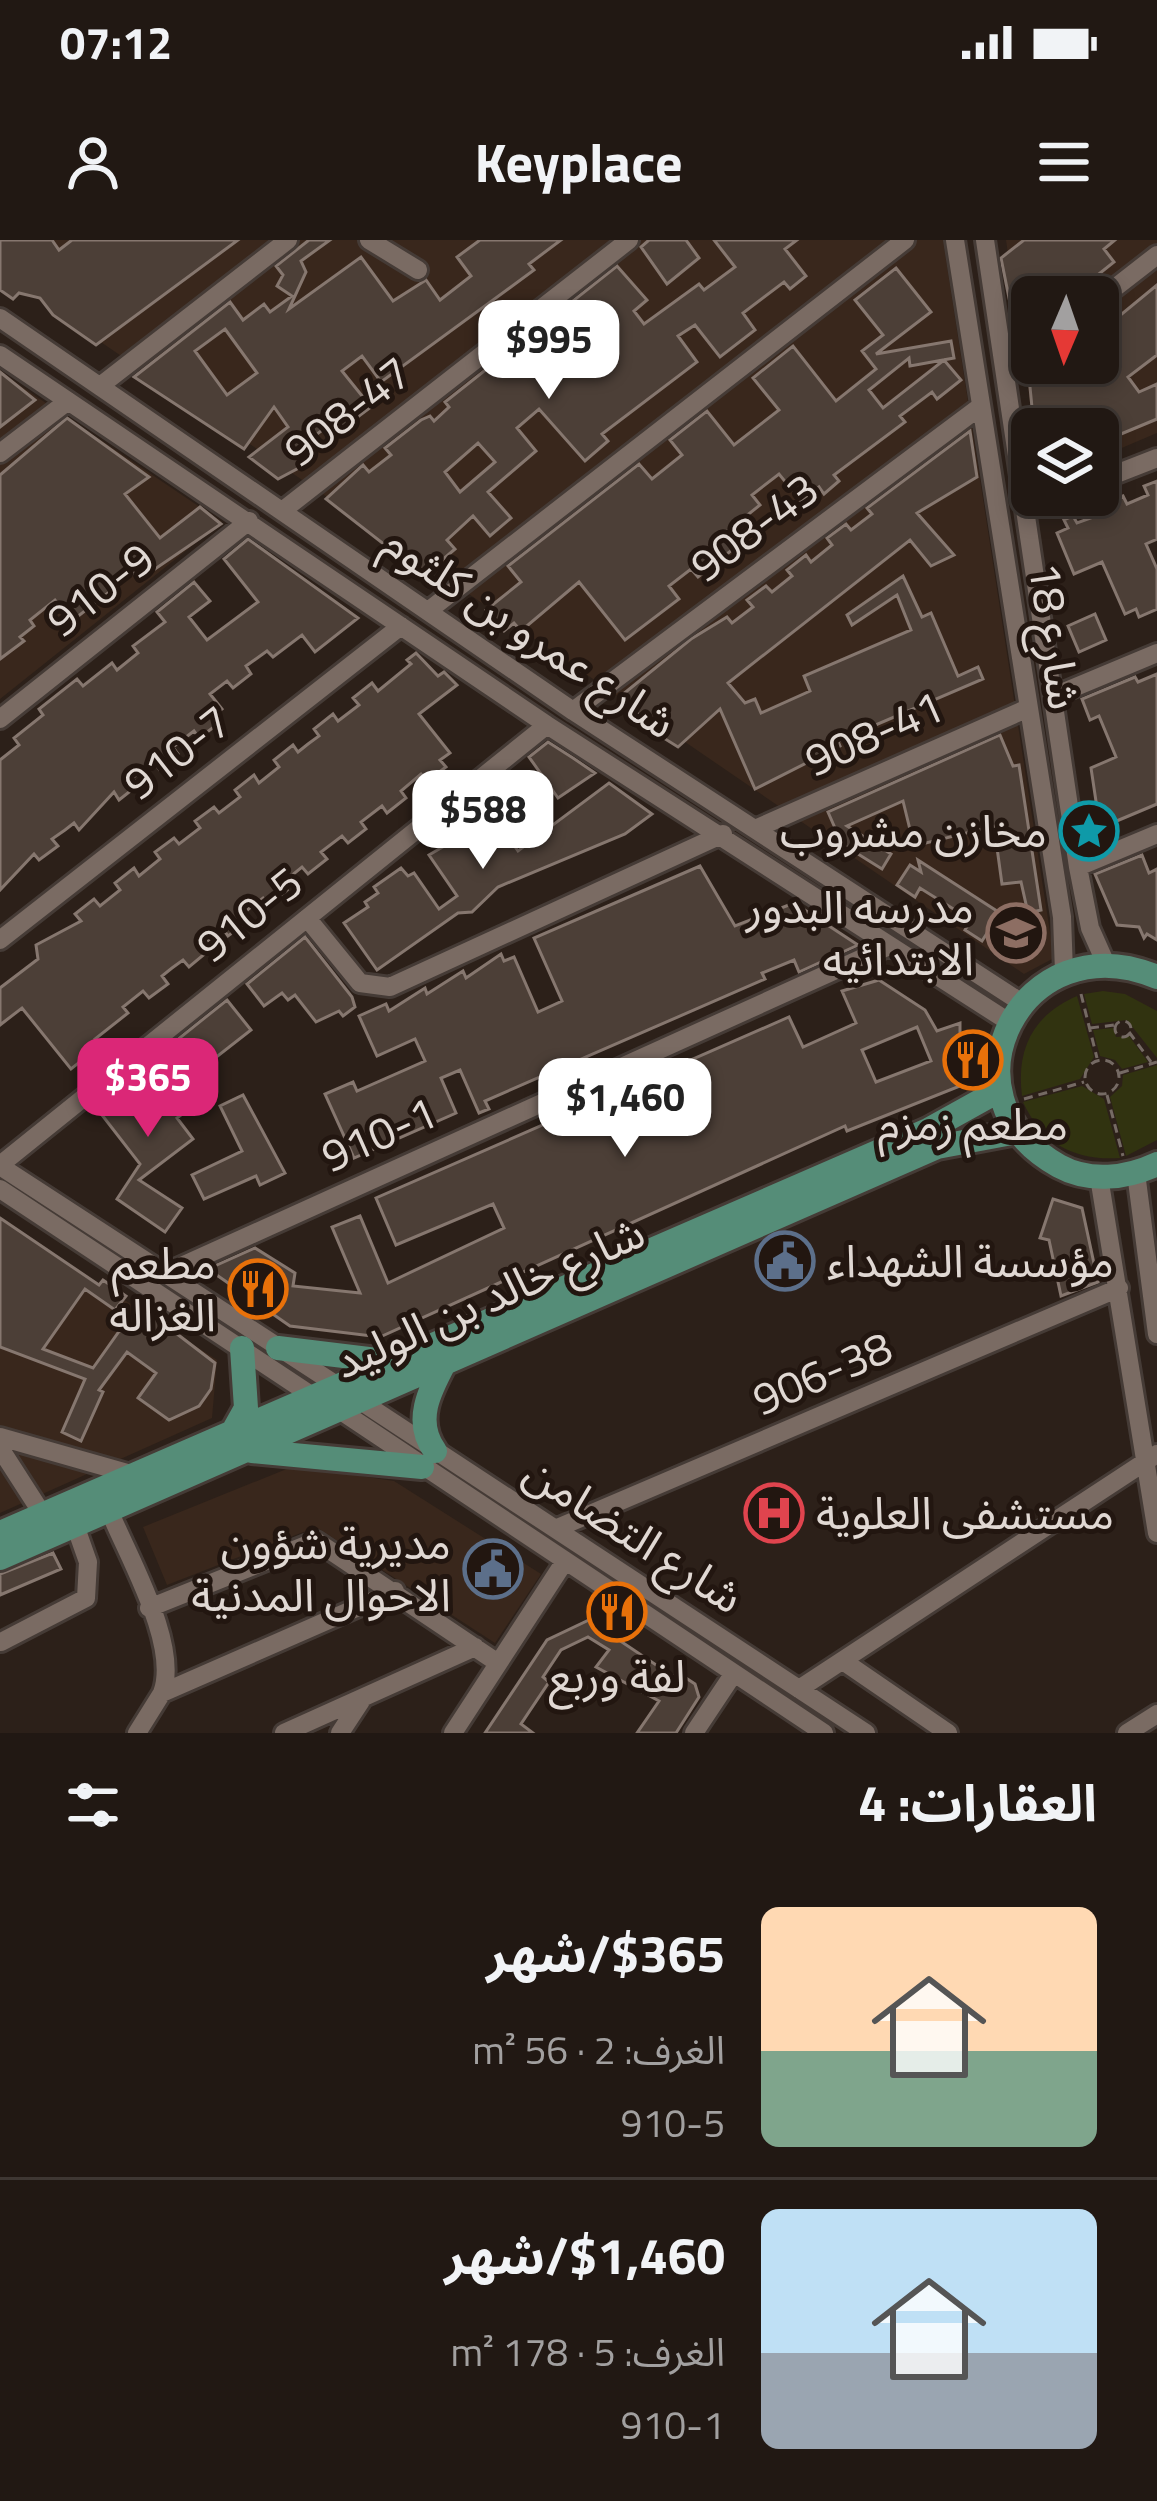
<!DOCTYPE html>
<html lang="ar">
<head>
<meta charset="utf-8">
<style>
  :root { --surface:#211813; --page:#29211c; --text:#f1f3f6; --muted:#a2a0a0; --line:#3e3733; --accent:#db2777 }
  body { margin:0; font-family:"Titillium Web","Noto Sans Arabic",sans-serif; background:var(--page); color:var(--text); direction:rtl; height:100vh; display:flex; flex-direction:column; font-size:45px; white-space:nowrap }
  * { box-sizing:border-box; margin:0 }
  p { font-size:39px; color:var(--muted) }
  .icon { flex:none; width:66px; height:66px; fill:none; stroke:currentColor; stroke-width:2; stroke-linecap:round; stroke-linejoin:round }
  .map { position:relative; height:1493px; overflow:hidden; direction:ltr }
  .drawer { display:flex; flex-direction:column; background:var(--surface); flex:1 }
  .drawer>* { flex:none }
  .needle { width:78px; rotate:182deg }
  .fabs { position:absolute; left:1011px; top:36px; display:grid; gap:24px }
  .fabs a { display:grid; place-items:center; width:108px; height:108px; border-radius:18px; background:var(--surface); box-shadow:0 6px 18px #0003,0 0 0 3px var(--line); font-size:60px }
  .price { position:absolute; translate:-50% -102px; padding:0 27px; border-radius:24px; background:#fff; color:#222; font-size:39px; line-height:78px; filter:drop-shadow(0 3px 6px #0008) }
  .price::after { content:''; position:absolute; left:50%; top:72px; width:36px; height:27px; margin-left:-18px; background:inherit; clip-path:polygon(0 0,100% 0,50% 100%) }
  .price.on { background:var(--accent); color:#fff }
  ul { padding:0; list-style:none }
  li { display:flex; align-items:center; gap:36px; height:300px; padding:0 60px }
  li+li { border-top:3px solid var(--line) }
  li span { display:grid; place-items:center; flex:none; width:336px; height:240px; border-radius:18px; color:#555 }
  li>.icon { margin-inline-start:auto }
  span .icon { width:144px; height:144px; fill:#fffc; stroke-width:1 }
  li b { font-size:51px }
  h2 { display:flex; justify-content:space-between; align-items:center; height:144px; padding:0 60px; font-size:51px }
  .status { display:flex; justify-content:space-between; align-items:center; height:84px; padding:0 60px; background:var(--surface); direction:ltr }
  .status svg { height:33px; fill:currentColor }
  header { display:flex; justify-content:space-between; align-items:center; height:156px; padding:0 60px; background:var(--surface); font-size:54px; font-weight:700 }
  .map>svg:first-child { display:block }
</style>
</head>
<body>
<div class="status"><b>07:12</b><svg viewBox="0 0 49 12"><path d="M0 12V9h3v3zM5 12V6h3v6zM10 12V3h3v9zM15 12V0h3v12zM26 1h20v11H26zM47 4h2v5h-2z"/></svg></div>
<header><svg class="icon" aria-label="menu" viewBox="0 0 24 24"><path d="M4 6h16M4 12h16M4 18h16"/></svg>Keyplace<svg class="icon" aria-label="person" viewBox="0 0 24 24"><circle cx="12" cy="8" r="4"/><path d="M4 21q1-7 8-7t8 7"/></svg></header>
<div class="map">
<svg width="1157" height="1493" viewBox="0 0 1157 1493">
  <rect width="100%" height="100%" fill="#2c2019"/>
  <!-- built -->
  <path fill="#39271c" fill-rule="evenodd" d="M0 0H943L1054 718 1024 734 0 33Z
    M1006 0H1157V193L1098 218V189H1034ZM1032 57H1098V123H1032Z
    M0 132 222 282 0 459Z
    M0 979 217 1120 212 1178 0 1273Z
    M294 1226 394 1241 541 1334 495 1403 316 1287 167 1345 143 1287Z"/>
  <!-- green -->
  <path fill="#313310" d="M1103 751 1125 754 1157 771V818L1127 780 1092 784 1084 754Z
    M1077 756 1094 817 1080 839 1022 856C1016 809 1033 775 1077 756Z
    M1113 788 1116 797 1129 796 1148 822 1122 829 1115 820 1100 816 1093 790Z
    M1157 825V900L1126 916 1110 857 1122 846 1123 835Z
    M1082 846 1104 859 1120 918C1075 921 1042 904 1023 862Z"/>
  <!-- building -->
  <path fill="#4c3f37" stroke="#86776f" stroke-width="3" fill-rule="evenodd" d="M0 0H52L59 10 72 0H238L96 105 53 75 40 58 19 53 13 59 0 50Z
    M309 0H330L301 21 306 32 289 69 361 17 393 61 426 40 440 60 471 36 457 17 480 0H561L529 24 534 30 381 142 362 116 342 131 371 167 339 191 332 183 298 208 310 222 278 239 249 217 288 187 274 167 244 209 134 137 230 62 243 80 264 64 270 72 292 56 277 46 283 35 276 26ZM225 89 257 133 227 155 195 111Z
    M649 0H686L699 18 667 44 641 7Z
    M714 0H797L785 9 806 36 790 49 784 42 743 73 755 90 720 117 695 85 678 96 697 122 602 194 608 201 585 221 539 169 517 188 536 211 488 252 511 278 490 296 473 276 447 300 455 309 433 328 417 330 326 259 363 225 369 232 391 215 385 208 421 180 430 176 434 181 449 167 445 162 546 82 592 134 611 121 564 68 617 26 647 60 634 71 644 84 699 44 704 50 735 27ZM478 203 495 222 460 252 445 232Z
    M1024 0H1115L1104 9 1114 22 1070 57H1032V86L1017 98 1001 18Z
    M896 28 931 72 876 114 951 101 954 118 910 126 909 118 869 150 883 168 944 120 961 140 937 159 932 152 900 176 905 182 834 235 839 241 824 254 819 247 801 261 779 234 752 255 760 265 726 292 737 306 698 337 691 329 669 346 679 359 625 400 579 342 521 391 514 383 504 391 486 370 521 342 508 326 639 224 652 239 682 215 670 200 707 171 734 205 779 170 753 138 793 106 836 161 876 129 862 111 883 95 855 60Z
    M1157 45V115L1128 137 1139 152 1157 144V179L1109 199 1099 178 1086 189H1074L1063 171 1034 188 1029 137 1048 123H1098V104L1117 90 1112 82Z
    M0 132 35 160 0 187Z
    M67 178 149 237 125 254 160 298 200 267 221 284 155 329 149 321 72 381 55 360 30 380 34 386 20 397 24 401 0 419V235Z
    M970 191 977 237 917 273 954 315 931 326 910 300 728 443 745 463 755 459 761 473 810 451 804 436 911 390 897 355 852 385 847 375 903 336 922 377 931 373 958 436 978 427 983 439 838 501 840 506 755 549 720 469 678 507 638 482 642 479 622 455 691 399 727 377 732 383 753 367 747 360 766 346 772 352 792 336 787 330 806 315 811 322 832 305 827 298 846 284 851 290 872 274 867 268Z
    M1157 241V299L1146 304 1157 329V369L1139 377 1136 369 1125 374 1102 322 1074 334 1057 293 1068 288 1064 280 1073 276 1077 283 1102 274 1098 266 1123 256 1127 264 1148 255 1144 246Z
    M248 299 358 378 315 412 302 395 273 417 267 411 246 426 251 434 233 448 227 441 210 454 222 469 213 476 218 484 199 498 194 491 173 507 178 514 159 529 154 522 132 538 138 545 119 560 114 552 79 590 74 583 65 590 52 599 58 606 39 620 34 614 0 650V520L19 505 14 498 43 475 39 469 77 439 83 446 112 423 117 430 138 413 133 406 165 382 157 372 194 342 210 361 189 377 207 400 258 362 224 319Z
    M1095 374 1106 400 1079 412 1068 386Z
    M416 413 438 436 444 432 457 445 419 474 450 513 440 520 446 527 427 541 421 534 401 551 406 558 387 573 382 566 361 582 366 589 348 603 342 596 321 612 327 619 308 634 302 627 281 644 287 650 268 665 263 658 251 667 242 675 247 682 228 696 223 689 202 705 207 712 189 727 183 720 172 728 162 736 168 744 149 758 143 751 123 767 128 773 95 799 100 806 71 829 22 768 0 785V748L38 719 36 705 81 681 75 674 94 659 100 666 120 650 115 643 134 628 139 636 160 619 155 612 174 598 179 604 200 588 195 581 214 567 219 573 240 557 235 550 254 535 259 543 279 527 274 520 293 505 298 512 308 504 319 496 314 489 333 474 338 481 359 465 353 458 372 443 378 451 411 424 407 420Z
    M1157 434V564L1100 588 1091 528 1116 517 1099 476 1090 480 1082 459 1135 437 1138 442Z
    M1000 495 1013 526 1019 525 1041 670 1028 673 1021 642 1002 644 994 586 914 606 903 561 847 586 891 614 882 629 842 604 828 572Z
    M548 502 573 518 595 533 558 558 529 517Z
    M518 538 540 569 529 576 507 546Z
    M609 543 652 574 625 594 498 647 472 672 458 673 377 730 344 683 368 667 365 662 378 653 374 647 401 628 408 636 414 633 439 669 457 656 429 615 494 577 518 611Z
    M1142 615 1149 633 1157 629V700L1147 694 1144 698 1139 687 1117 685 1095 634Z
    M918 620 1000 673 982 701 965 690 971 680 920 648 915 657 897 645 910 625 921 632Z
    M700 626 735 686 794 663 858 705 799 732 794 720 762 733 765 739 485 861 489 869 479 873 460 830 441 838 456 873 354 918 325 854 353 842 357 851 425 821 415 799 377 816 359 776 386 764 389 771 425 748 427 754 463 731 466 738 501 714 504 721 514 717 538 772 562 761 534 698Z
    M305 697 352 757 355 767 343 776 339 771 316 782 295 755 288 760 282 753 264 766 247 744Z
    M879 740 925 770 937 791 960 783V846L847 891 845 886 380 1097 290 1086 208 1029 255 1008 295 1033 293 1046 360 1053 332 987 360 976 388 1043 504 988 493 964 396 1005 376 958 789 777 803 807 856 783 842 751ZM917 787 931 821 876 842 862 810Z
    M227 760 251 790 196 833 172 804Z
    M140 830 164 861 185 845 198 862 177 878 193 899 139 940 182 968 165 992 117 959 140 924 95 866Z
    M243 855 285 933 260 945 256 936 204 959 192 935 242 911 220 866Z
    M1053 959 1082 968 1098 1042 1061 1056 1049 1000 1040 998Z
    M0 978 99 1045 103 1040 126 1056 115 1070 85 1049 43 1109 93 1128 125 1083 134 1090 147 1071 215 1123 211 1149 199 1166 169 1180 138 1158 156 1133 127 1112 99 1150 103 1152 81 1201 62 1192 85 1139 0 1107Z
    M53 1313 61 1329 0 1355V1334Z
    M589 1380 674 1437 677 1432 695 1444 699 1457 676 1493H637L659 1461 596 1427 609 1410 588 1397 561 1410 543 1437 549 1442 521 1484 533 1493H485L547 1400Z"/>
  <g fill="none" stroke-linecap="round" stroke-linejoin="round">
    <!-- minor casing -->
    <g stroke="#453b36" stroke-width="24">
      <path id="minor" d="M369 0 418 30
        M955 0 1062 677 1064 732
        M985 0 1078 627 1090 688 1106 724
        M1098 61 1157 15
        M0 78 573 471 1022 763
        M0 115 547 485 1009 782
        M1005 133 1032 112
        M100 146 288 0
        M0 213 68 161
        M1098 241 1157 218
        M1026 265 1059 255
        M282 271 629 0
        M428 371 905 0
        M1054 456 1157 413
        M573 471 981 166
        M0 479 249 281
        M755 589 1026 469
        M1078 627 1157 594
        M307 678 360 743 390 747 723 594
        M0 700 401 386
        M0 925 547 485
        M0 926 338 1146
        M1136 933 1157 1094
        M1099 937 1157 1293
        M0 949 314 1157
        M164 1034 889 706
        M359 1160 866 1493
        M338 1169 824 1493
        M0 1197 134 1235
        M0 1208 43 1275
        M109 1270C128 1317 180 1405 162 1453
        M555 1289 1119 1048
        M149 1368 316 1301 498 1423
        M1 1402 86 1358 88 1322 75 1285
        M843 1421 948 1493
        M799 1449 1157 1214
        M137 1493 162 1453 395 1351
        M284 1493 475 1407
        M340 1493 361 1461
        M453 1493 565 1321
        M694 1493 734 1433
        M1127 1493 1157 1474"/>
    </g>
    <!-- major casing -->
    <g stroke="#453b36" stroke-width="30">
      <path id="major" d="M1157 737C1022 680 933 856 1059 926 1090 943 1127 938 1157 924
        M278 1108 385 1121
        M232 1193 246 1168 242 1108
        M252 1211 422 1227
        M435 1211C413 1181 430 1150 445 1122
        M0 1293 928 890 1000 850
        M0 1318 937 907 1017 892"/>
    </g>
    <!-- path -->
    <path stroke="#756a64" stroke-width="3" stroke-dasharray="9 6" stroke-linecap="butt" d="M1081 754 1097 818
      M1115 789a8 8 0 1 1 16 0a8 8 0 1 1-16 0Z
      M1090 788 1114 785
      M1129 792 1151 822
      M1085 837a17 17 0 1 1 34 0a17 17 0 1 1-34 0Z
      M1120 833 1157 822
      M1107 855 1123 916
      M1024 859 1084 842"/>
    <!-- minor -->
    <use href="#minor" stroke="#7a6b63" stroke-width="18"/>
    <!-- major -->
    <use href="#major" stroke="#558d78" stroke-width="24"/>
  </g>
  <!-- icons -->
  <defs>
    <g id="sight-ring" transform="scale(3)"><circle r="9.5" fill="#221610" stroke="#0f9aa8" stroke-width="1.5"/><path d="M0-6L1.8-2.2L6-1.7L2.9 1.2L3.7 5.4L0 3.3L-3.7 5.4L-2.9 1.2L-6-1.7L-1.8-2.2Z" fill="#0f9aa8"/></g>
    <g id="school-ring" transform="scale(3)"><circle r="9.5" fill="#221610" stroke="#8d6e63" stroke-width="1.5"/><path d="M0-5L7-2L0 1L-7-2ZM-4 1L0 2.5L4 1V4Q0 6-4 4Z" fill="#8d6e63"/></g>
    <g id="restaurant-ring" transform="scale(3)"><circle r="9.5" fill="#221610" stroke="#e8710a" stroke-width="1.5"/><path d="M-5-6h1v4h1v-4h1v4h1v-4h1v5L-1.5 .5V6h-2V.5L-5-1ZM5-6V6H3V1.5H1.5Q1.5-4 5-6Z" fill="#e8710a"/></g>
    <g id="civic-ring" transform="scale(3)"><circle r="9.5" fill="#221610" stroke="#5c6f8a" stroke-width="1.5"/><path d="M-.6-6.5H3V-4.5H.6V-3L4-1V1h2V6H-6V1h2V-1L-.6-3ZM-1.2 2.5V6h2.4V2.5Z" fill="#5c6f8a"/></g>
    <g id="hospital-ring" transform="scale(3)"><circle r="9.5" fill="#221610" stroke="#e0444e" stroke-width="1.5"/><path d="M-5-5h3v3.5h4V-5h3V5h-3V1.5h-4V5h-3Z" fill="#e0444e"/></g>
  </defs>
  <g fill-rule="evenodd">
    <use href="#sight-ring" x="1089" y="591"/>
    <use href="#school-ring" x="1016" y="693"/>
    <use href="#restaurant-ring" x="973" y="820"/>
    <use href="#civic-ring" x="785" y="1021"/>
    <use href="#restaurant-ring" x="258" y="1049"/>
    <use href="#hospital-ring" x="774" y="1273"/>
    <use href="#civic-ring" x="493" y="1329"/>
    <use href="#restaurant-ring" x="617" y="1372"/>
  </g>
  <g text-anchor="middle" stroke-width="10" stroke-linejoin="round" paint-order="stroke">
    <!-- street labels -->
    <g font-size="45" fill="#e0d8d3" stroke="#221610">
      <text transform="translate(347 171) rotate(-38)" y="16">908-47</text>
      <text transform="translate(754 287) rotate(-37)" y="16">908-43</text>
      <text transform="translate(100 349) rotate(-38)" y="16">910-9</text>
      <text transform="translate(530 392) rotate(34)" y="16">شارع عمرو بن كلثوم</text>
      <text transform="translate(1055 396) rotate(82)" y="16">شارع 18</text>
      <text transform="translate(874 493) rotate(-24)" y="16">908-41</text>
      <text transform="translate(177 512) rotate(-38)" y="16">910-7</text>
      <text transform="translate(249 674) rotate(-39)" y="16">910-5</text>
      <text transform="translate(379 894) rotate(-24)" y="16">910-1</text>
      <text transform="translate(489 1057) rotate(-24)" y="16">شارع خالد بن الوليد</text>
      <text transform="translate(822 1133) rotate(-23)" y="16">906-38</text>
      <text transform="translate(634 1294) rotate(33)" y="16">شارع التضامن</text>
    </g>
    <!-- poi labels -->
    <g font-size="45" fill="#e0d8d3" stroke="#221610" text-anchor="end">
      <text x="1047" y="607">مخازن مشروب</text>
      <text x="974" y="683">مدرسه البدور<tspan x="974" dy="52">الابتدائيه</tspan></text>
      <text x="973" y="900" text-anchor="middle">مطعم زمزم</text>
      <text x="827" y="1037" text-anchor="start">مؤسسة الشهداء</text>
      <text x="216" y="1039">مطعم<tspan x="216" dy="52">الغزاله</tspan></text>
      <text x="816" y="1289" text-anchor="start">مستشفى العلوية</text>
      <text x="451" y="1319">مديرية شؤون<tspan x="451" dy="52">الاحوال المدنية</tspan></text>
      <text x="617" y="1452" text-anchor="middle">لفة وربع</text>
    </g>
  </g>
</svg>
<div class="fabs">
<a><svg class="needle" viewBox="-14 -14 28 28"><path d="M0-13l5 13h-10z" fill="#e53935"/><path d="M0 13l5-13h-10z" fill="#a2a0a0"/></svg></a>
<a><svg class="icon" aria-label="layers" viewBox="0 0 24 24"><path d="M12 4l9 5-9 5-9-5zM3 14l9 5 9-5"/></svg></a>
</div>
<b class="price" style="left:549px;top:162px">$995</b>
<b class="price" style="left:483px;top:632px">$588</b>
<b class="price on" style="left:148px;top:900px">$365</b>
<b class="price" style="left:625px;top:920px">$1,460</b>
</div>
<section class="drawer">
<h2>العقارات: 4<svg class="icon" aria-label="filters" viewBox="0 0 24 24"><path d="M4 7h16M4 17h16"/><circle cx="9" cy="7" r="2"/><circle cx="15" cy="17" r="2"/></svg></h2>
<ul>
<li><span style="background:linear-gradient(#ffd9b3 60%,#7fa58c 0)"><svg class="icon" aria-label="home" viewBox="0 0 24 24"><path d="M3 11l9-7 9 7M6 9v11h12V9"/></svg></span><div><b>$365/شهر</b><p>الغرف: 2 · 56 m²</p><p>910-5</p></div></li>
<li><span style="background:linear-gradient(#bfe0f5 60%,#9aa5b1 0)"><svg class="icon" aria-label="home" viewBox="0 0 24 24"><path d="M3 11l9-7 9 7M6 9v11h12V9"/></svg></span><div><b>$1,460/شهر</b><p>الغرف: 5 · 178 m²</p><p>910-1</p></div></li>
</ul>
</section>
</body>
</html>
